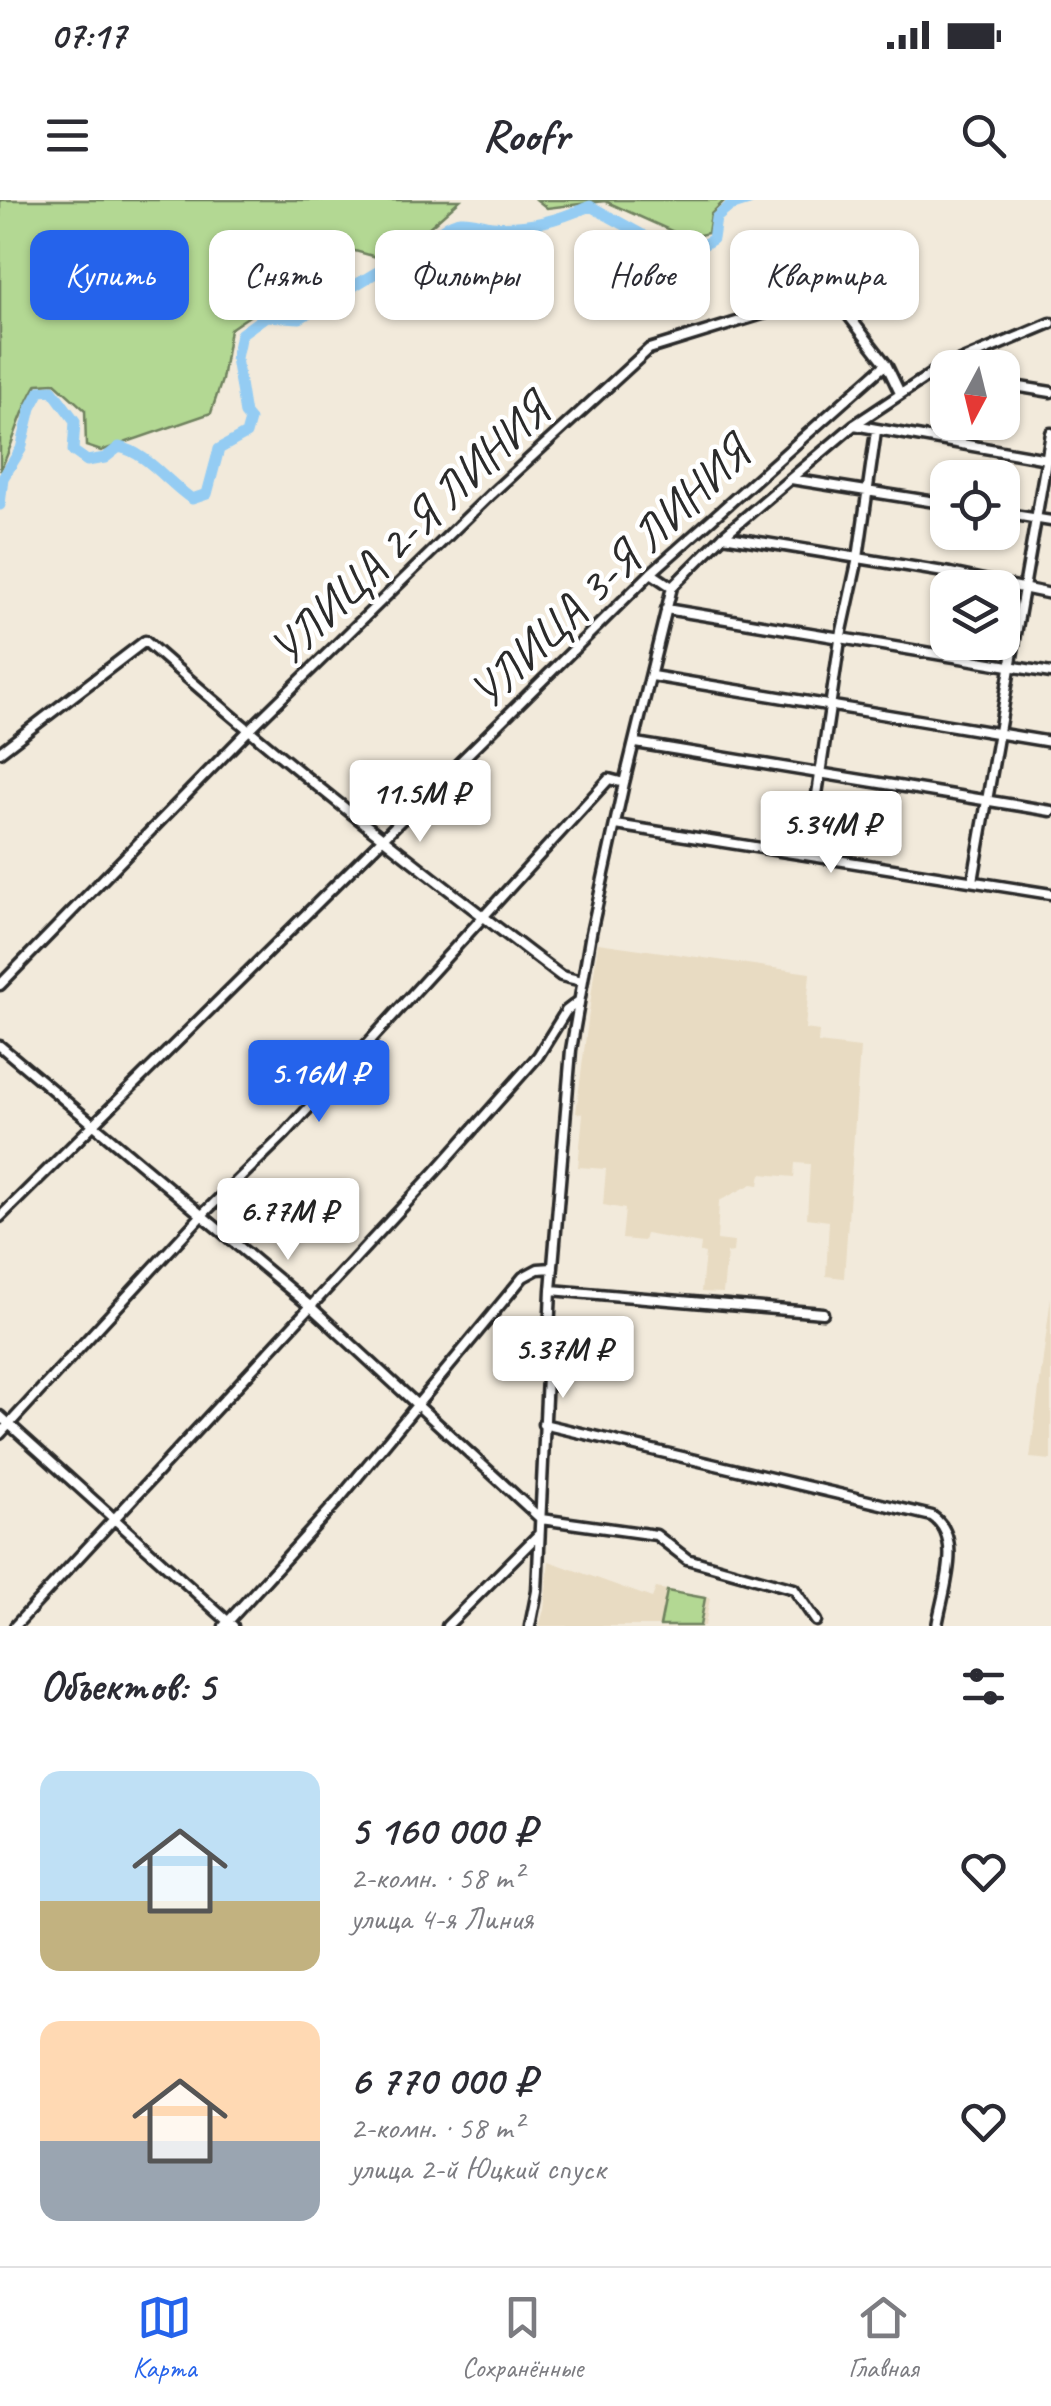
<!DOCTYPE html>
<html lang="ru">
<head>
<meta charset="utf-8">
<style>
  :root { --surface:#fff; --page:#f2f2f3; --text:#2b2b33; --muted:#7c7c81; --line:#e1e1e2; --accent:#2563eb }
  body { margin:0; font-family:Caveat,sans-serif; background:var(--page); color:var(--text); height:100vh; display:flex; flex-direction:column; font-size:38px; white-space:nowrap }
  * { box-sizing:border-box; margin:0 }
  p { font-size:32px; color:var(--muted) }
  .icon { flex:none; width:55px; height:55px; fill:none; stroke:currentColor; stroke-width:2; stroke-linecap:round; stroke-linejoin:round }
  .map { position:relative; height:1426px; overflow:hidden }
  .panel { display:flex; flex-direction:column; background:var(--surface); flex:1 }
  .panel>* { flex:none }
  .banner { position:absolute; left:30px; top:30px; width:992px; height:90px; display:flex; gap:20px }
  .needle { width:65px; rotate:187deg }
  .controls { position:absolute; left:930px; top:150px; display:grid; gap:20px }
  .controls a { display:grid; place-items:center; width:90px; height:90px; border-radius:20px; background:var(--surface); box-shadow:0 2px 8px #0004; font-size:50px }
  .price { position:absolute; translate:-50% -85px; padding:0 22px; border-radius:10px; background:#fff; color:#222; font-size:32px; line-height:65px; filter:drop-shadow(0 2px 5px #0008) }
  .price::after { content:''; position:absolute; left:50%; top:60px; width:30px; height:22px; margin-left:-15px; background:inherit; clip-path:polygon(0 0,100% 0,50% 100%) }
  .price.current { background:var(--accent); color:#fff }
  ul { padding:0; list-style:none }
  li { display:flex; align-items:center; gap:30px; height:250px; padding:0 40px }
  li span { display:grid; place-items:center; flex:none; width:280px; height:200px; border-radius:20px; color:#555 }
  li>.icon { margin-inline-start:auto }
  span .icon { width:120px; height:120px; fill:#fffc; stroke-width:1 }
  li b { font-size:42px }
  h2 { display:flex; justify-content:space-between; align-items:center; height:120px; padding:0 40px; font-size:42px }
  .pill { padding:0 35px; border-radius:20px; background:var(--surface); box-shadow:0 2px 8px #0004; font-size:35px; line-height:90px }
  .pill.current { background:var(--accent); color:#fff }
  .status { display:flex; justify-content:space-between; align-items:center; height:70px; padding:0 50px; background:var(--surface); direction:ltr }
  .status svg { height:28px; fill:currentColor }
  header { display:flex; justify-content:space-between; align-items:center; height:130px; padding:0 40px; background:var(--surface); font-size:45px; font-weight:700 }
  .dock { display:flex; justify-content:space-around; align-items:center; height:140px; border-top:2px solid var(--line); background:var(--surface); font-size:28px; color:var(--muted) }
  .dock a { display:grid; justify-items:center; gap:5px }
  .dock .current { color:var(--accent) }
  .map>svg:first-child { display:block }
</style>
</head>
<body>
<div class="status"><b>07:17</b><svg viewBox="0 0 49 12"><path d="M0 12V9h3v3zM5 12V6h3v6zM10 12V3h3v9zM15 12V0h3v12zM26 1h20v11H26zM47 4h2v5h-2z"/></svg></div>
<header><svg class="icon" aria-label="menu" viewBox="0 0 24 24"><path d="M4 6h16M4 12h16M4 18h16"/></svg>Roofr<svg class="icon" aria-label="search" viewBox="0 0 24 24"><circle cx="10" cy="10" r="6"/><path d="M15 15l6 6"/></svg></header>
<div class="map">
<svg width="1051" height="1426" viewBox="0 0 1051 1426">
  <rect width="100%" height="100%" fill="#f2eadb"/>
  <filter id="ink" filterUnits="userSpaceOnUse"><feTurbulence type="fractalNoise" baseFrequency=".01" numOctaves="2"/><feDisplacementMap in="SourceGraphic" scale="20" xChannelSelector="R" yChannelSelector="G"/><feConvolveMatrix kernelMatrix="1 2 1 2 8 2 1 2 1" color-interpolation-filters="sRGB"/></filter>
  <g filter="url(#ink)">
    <!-- built -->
    <path fill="#e8dbc2" d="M598 743 810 773 805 829 819 831 818 843 860 848 844 1078 826 1076 829 1021 807 1018 810 964 795 963 794 977 761 974 759 985 752 984 719 1001 717 1040 734 1042 733 1052 727 1053 723 1093 701 1092 705 1053 700 1052 701 1044 646 1034 644 1041 622 1039 625 1009 603 1005 606 969 578 967 583 914 576 913Z
      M1051 1097V1260L1030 1258Z
      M549 1361 652 1398 656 1388 710 1398 705 1426H539L544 1410Z"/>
    <!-- green -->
    <path fill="#b3d893" stroke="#6f825f" stroke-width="2.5" d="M0 0H460L391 61 348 49 230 129 222 180 211 213 101 251 86 246 85 210 55 183 37 184C20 211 14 243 0 271Z
      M537 0H725L711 14 708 33 687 38 605 1 547 8Z
      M667 1391 705 1398 700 1426H660Z"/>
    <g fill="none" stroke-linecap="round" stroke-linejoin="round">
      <!-- river -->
      <path stroke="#94ccf3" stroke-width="11" d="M0 305 3 278 21 249 31 208 40 191 52 190 75 221 73 251 87 261 105 258 119 247C146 252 168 283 192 299L207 294 219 249 246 234 250 220 245 214 236 158 241 134 266 116 300 118 384 68C417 71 431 25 461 21 472 20 482 25 492 26 527 29 558 20 590 6L672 51H693L713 39 716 18 730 6 749 0"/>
      <!-- minor casing -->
      <g stroke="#2b2b2b" stroke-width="15">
        <path id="minor" d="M1002 184 1051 192
          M854 225 1047 259
          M791 279 948 304
          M1002 313 1051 321
          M723 336 950 373 1051 394
          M651 373 672 387
          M666 409 1051 473
          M652 476 1051 542
          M636 543 1051 611
          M0 552 145 441C279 559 419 668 561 776L582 781
          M616 625 1051 694
          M808 655 840 440 858 358 876 231
          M973 681 1051 233
          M0 785 248 531 491 294 649 149 831 93 886 164 900 193
          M0 846 311 1107 541 1319 656 1335 687 1359 794 1389 816 1421
          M0 1017 651 373 886 164
          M551 1090 823 1113
          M0 1216 233 1426
          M543 1224 932 1316C965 1338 942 1393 937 1426
          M0 1234 202 1015 284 935 609 579 624 583
          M15 1426 435 972 538 856 566 811 579 801
          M224 1426 336 1303 523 1077 538 1069 553 1068
          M447 1426 539 1334
          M530 1426 537 1391 551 1090 571 850 591 733 624 583 672 387 723 336 854 225 934 172 1051 123"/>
      </g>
      <!-- minor -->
      <use href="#minor" stroke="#fff" stroke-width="8"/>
    </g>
  </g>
  <g text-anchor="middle" stroke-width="9" stroke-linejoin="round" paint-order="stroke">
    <!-- street labels -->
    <g font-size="48" fill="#2b2b2b" stroke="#fff">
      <text transform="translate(408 329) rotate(-44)" y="17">УЛИЦА 2-Я ЛИНИЯ</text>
      <text transform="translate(608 372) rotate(-44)" y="17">УЛИЦА 3-Я ЛИНИЯ</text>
    </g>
  </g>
</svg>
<div class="controls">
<a><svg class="needle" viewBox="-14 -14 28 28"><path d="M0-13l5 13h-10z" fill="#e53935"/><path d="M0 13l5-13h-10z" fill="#7c7c81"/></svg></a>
<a><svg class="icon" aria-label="locate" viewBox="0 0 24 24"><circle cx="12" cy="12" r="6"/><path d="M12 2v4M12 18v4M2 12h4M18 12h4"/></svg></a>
<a><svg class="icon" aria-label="layers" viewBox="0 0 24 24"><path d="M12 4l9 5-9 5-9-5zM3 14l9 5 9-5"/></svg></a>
</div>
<b class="price" style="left:420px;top:645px">11.5M ₽</b>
<b class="price" style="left:831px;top:676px">5.34M ₽</b>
<b class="price current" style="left:319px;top:925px">5.16M ₽</b>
<b class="price" style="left:288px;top:1063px">6.77M ₽</b>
<b class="price" style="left:563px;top:1201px">5.37M ₽</b>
<div class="banner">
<a class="pill current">Купить</a>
<a class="pill">Снять</a>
<a class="pill">Фильтры</a>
<a class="pill">Новое</a>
<a class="pill">Квартира</a>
</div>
</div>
<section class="panel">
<h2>Объектов: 5<svg class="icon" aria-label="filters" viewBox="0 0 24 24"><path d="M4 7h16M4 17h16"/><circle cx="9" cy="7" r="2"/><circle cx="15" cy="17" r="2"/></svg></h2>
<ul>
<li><span style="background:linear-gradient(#bfe0f5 65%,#c2b280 0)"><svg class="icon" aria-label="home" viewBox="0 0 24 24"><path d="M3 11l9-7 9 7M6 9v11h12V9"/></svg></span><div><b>5 160 000 ₽</b><p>2-комн. · 58 m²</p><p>улица 4-я Линия</p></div><svg class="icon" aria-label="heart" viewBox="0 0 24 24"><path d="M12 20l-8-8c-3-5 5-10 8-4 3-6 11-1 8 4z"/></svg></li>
<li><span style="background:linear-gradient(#ffd9b3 60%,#9aa5b1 0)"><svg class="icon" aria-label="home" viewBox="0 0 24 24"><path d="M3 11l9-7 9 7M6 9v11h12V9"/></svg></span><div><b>6 770 000 ₽</b><p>2-комн. · 58 m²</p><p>улица 2-й Юцкий спуск</p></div><svg class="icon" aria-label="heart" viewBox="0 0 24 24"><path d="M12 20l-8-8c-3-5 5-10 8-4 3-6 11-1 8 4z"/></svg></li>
</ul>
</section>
<nav class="dock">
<a class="current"><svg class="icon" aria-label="map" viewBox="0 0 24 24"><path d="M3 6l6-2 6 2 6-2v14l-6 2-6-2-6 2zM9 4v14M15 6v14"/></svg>Карта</a>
<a><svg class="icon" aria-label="saved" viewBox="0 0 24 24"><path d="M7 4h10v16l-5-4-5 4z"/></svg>Сохранённые</a>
<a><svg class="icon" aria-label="home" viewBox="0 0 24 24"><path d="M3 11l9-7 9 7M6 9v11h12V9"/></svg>Главная</a>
</nav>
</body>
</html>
